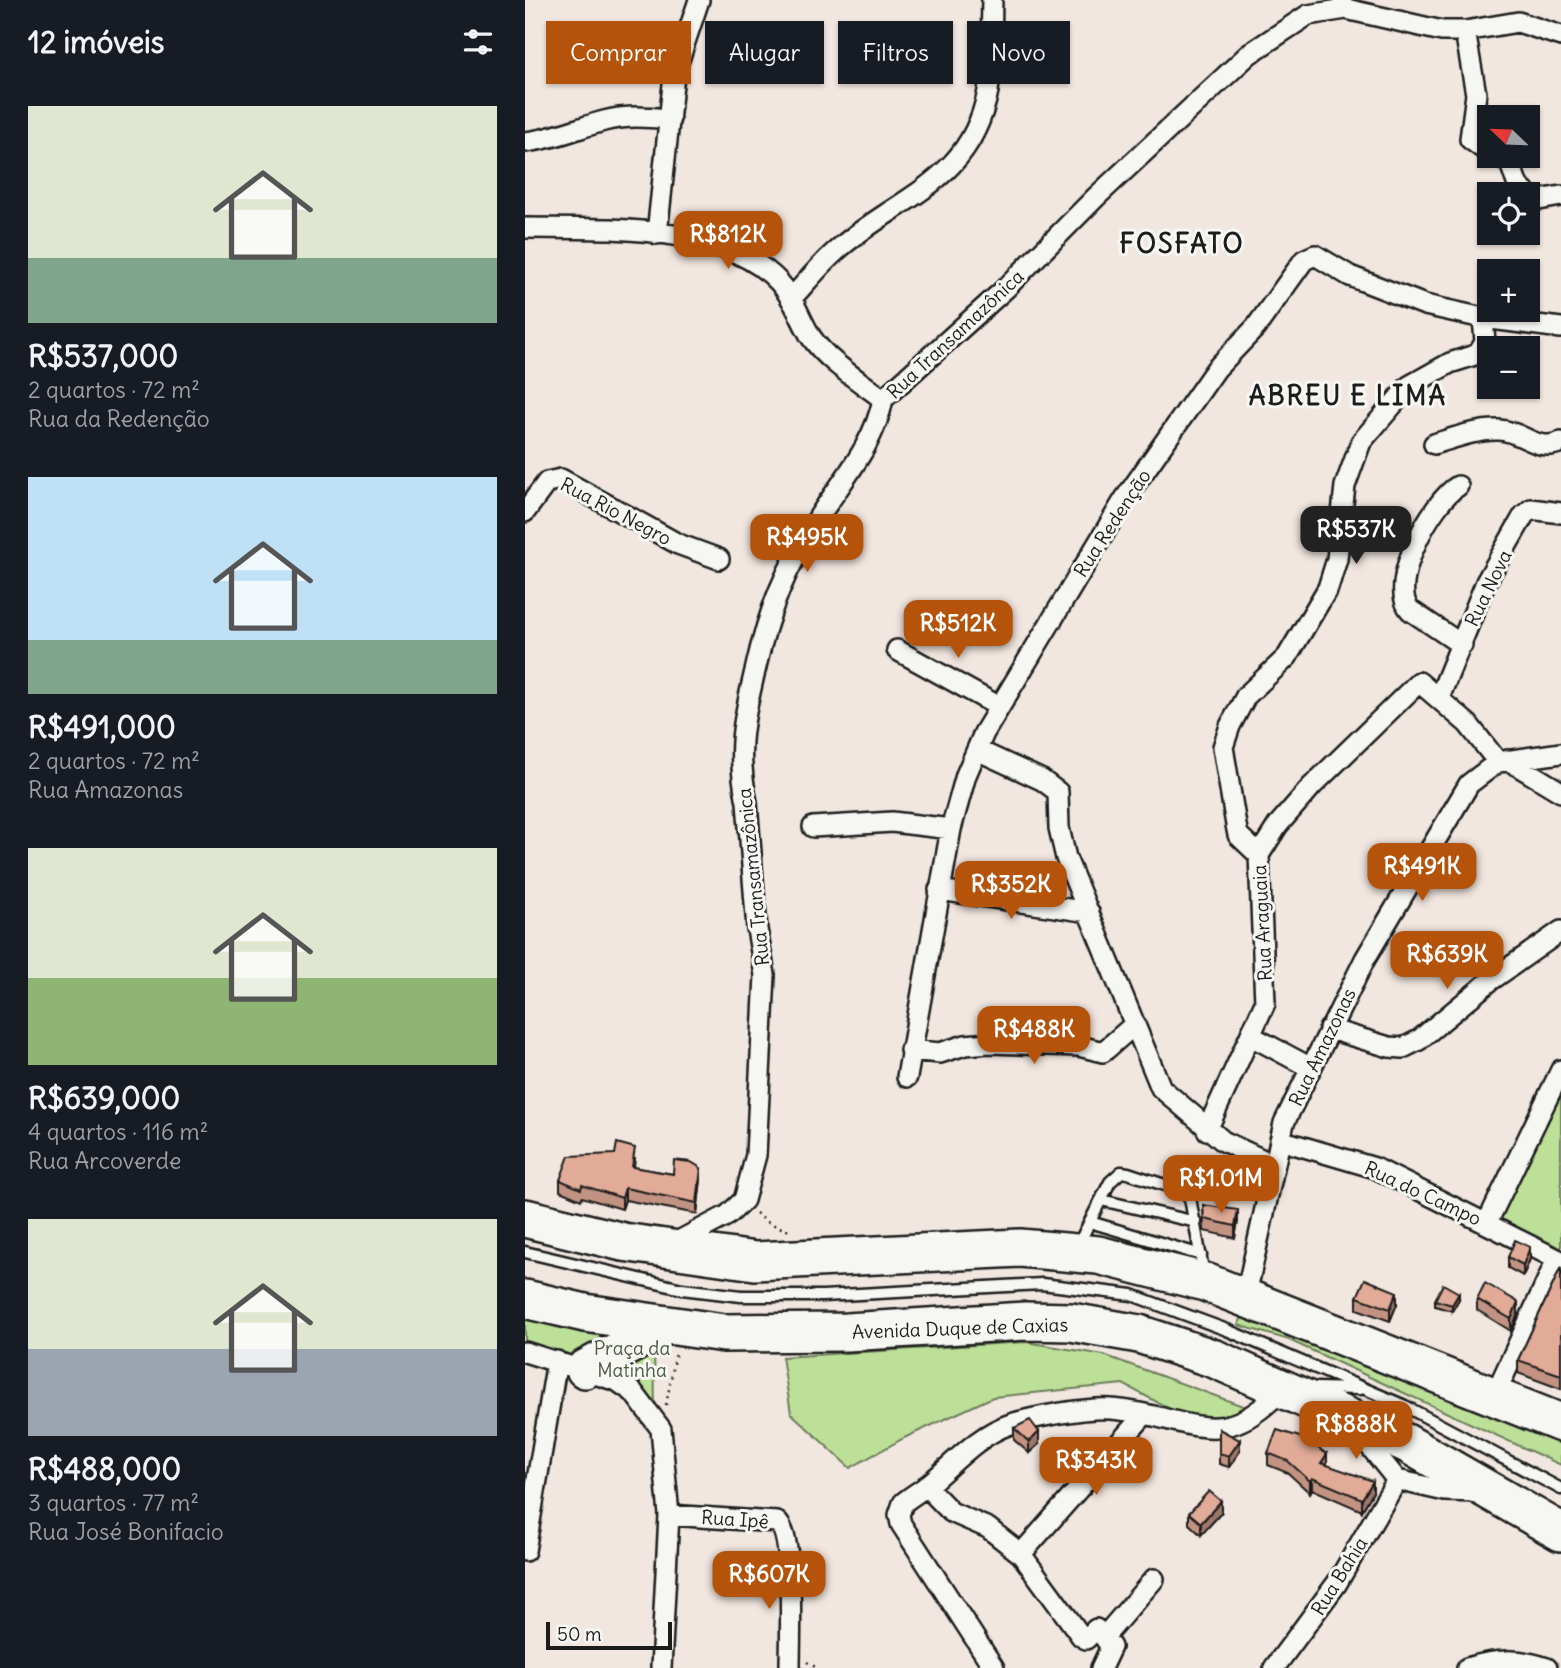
<!DOCTYPE html>
<html lang="pt">
<head>
<meta charset="utf-8">
<style>
  :root { --surface:#171b24; --page:#20242c; --text:#f1f3f6; --muted:#9ea1a6; --accent:#b45309 }
  body { margin:0; font-family:Delius,sans-serif; background:var(--page); color:var(--text); height:100vh; display:flex; flex-direction:column; font-size:26px; white-space:nowrap }
  * { box-sizing:border-box; margin:0 }
  p { font-size:23px; color:var(--muted) }
  .icon { flex:none; width:38px; height:38px; fill:none; stroke:currentColor; stroke-width:2; stroke-linecap:round; stroke-linejoin:round }
  .map { position:relative; flex:1; overflow:hidden }
  .details { display:flex; flex-direction:column; background:var(--surface); width:525px }
  .details>* { flex:none }
  .hud { position:absolute; left:21px; top:21px; width:665px; height:63px; display:flex; gap:14px }
  .needle { width:46px; rotate:293deg }
  .buttons { position:absolute; left:952px; top:105px; display:grid; gap:14px }
  .buttons a { display:grid; place-items:center; width:63px; height:63px; border-radius:0px; background:var(--surface); box-shadow:0 2px 5px #0004; font-size:35px }
  .scale { position:absolute; left:21px; bottom:18px; width:126px; box-sizing:border-box; padding-left:7px; border:4px solid #1c1c1c; border-top:0; font-size:19px; line-height:24px; white-space:nowrap; color:#1c1c1c; -webkit-text-stroke:5px #f6f6f2; paint-order:stroke }
  .price { position:absolute; translate:-50% -60px; padding:0 16px; border-radius:14px; background:var(--accent); color:#fff; font-size:23px; line-height:46px; filter:drop-shadow(0 2px 4px #0008) }
  .price::after { content:''; position:absolute; left:50%; top:42px; width:21px; height:16px; margin-left:-10px; background:inherit; clip-path:polygon(0 0,100% 0,50% 100%) }
  .price.selected { background:#222; color:#fff }
  ul { padding:0; list-style:none }
  li { display:grid; align-content:center; gap:14px; height:371px; padding:0 28px }
  li span { display:grid; place-items:center; height:217px; border-radius:0px; color:#555 }
  li>.icon { margin-inline-start:auto }
  span .icon { width:126px; height:126px; fill:#fffc; stroke-width:1 }
  li b { font-size:30px }
  h2 { display:flex; justify-content:space-between; align-items:center; height:84px; padding:0 28px; font-size:30px }
  .tag { padding:0 24px; border-radius:0px; background:var(--surface); box-shadow:0 2px 5px #0004; font-size:24px; line-height:63px }
  .tag.selected { background:var(--accent); color:#fff }
  main { display:flex; flex:1; min-height:0 }
  .map>svg:first-child { display:block }
</style>
</head>
<body>
<main>
<section class="details">
<h2>12 imóveis<svg class="icon" aria-label="filters" viewBox="0 0 24 24"><path d="M4 7h16M4 17h16"/><circle cx="9" cy="7" r="2"/><circle cx="15" cy="17" r="2"/></svg></h2>
<ul>
<li><span style="background:linear-gradient(#dfe7d0 70%,#7fa58c 0)"><svg class="icon" aria-label="home" viewBox="0 0 24 24"><path d="M3 11l9-7 9 7M6 9v11h12V9"/></svg></span><div><b>R$537,000</b><p>2 quartos · 72 m²</p><p>Rua da Redenção</p></div></li>
<li><span style="background:linear-gradient(#bfe0f5 75%,#7fa58c 0)"><svg class="icon" aria-label="home" viewBox="0 0 24 24"><path d="M3 11l9-7 9 7M6 9v11h12V9"/></svg></span><div><b>R$491,000</b><p>2 quartos · 72 m²</p><p>Rua Amazonas</p></div></li>
<li><span style="background:linear-gradient(#dfe7d0 60%,#8fb573 0)"><svg class="icon" aria-label="home" viewBox="0 0 24 24"><path d="M3 11l9-7 9 7M6 9v11h12V9"/></svg></span><div><b>R$639,000</b><p>4 quartos · 116 m²</p><p>Rua Arcoverde</p></div></li>
<li><span style="background:linear-gradient(#dfe7d0 60%,#9aa5b1 0)"><svg class="icon" aria-label="home" viewBox="0 0 24 24"><path d="M3 11l9-7 9 7M6 9v11h12V9"/></svg></span><div><b>R$488,000</b><p>3 quartos · 77 m²</p><p>Rua José Bonifacio</p></div></li>
</ul>
</section>
<div class="map">
<svg width="1036" height="1668" viewBox="0 0 1036 1668">
  <rect width="100%" height="100%" fill="#f2e7e0"/>
  <filter id="ink" filterUnits="userSpaceOnUse"><feTurbulence type="fractalNoise" baseFrequency=".0143" numOctaves="2"/><feDisplacementMap in="SourceGraphic" scale="14" xChannelSelector="R" yChannelSelector="G"/><feConvolveMatrix kernelMatrix="1 2 1 2 8 2 1 2 1" color-interpolation-filters="sRGB"/></filter>
  <g filter="url(#ink)">
    <!-- green -->
    <path fill="#bde099" stroke="#6c7e5a" stroke-width="2" d="M1036 1079V1259L958 1218Z
      M721 1309 1036 1432V1465L764 1340 713 1325Z
      M0 1310 129 1343 130 1410 0 1346Z
      M501 1342 579 1355 726 1409 710 1430 649 1411 598 1384 468 1397 379 1438 325 1468 266 1413 257 1357Z"/>
    <g fill="none" stroke-linecap="round" stroke-linejoin="round">
      <!-- lane casing -->
      <g stroke="#1c1c1c" stroke-width="15">
        <path id="lane" d="M576 1200 671 1222
          M565 1222 676 1255
          M552 1247 585 1182 596 1172 603 1173 655 1190 665 1198 679 1275
          M0 1252 157 1289 216 1296H298L517 1284 607 1295 702 1330 880 1406 1036 1489
          M790 1388 835 1389"/>
      </g>
      <!-- street casing -->
      <g stroke="#1c1c1c" stroke-width="24">
        <path id="street" d="M940 31 951 94 945 139 964 153
          M0 142C29 139 52 128 79 121 101 115 123 117 145 119
          M970 156 985 163 993 186 1002 194
          M1003 195 1014 200 1036 196
          M0 228C76 229 197 222 254 282 269 298 275 319 286 337 303 362 335 381 358 399
          M132 234 149 75 174 0
          M266 299C281 283 294 266 310 252 370 197 445 185 463 91 468 62 466 29 467 0
          M909 444C929 438 953 429 974 430 998 431 1012 453 1036 442
          M933 486C907 501 862 584 885 610L937 645
          M0 512 22 482 36 479 153 544 194 559
          M372 650 473 706
          M914 698 961 582 999 515 1006 509 1036 513
          M452 750 517 780 533 792 534 828 541 858 636 1088 698 1141 749 1165
          M983 760 1036 792
          M288 827 367 822 426 829
          M734 855 713 835 711 825 698 747 705 726 721 696 762 657 803 588 812 559 820 486 836 442 884 386 925 363 953 354 960 342 958 318
          M414 890 564 912
          M804 1029 864 1047 878 1048 894 1040 965 981 1036 931
          M726 1036 786 1068
          M385 1050 415 1053 440 1045 464 1043 554 1046 578 1052 610 1024
          M382 1077 426 829 441 775 459 733 599 500 691 369 731 327 779 260 790 255 825 276 900 305 958 318 1036 328
          M682 1130 740 1003 734 855 753 825 787 786 894 682 943 724 973 762
          M755 1140 850 1168 1036 1261
          M962 1223 1036 1070
          M148 1244 203 1215 219 1200 231 1155 240 975 232 929 222 802C211 751 218 721 230 671 244 608 260 569 295 515 319 478 350 443 358 399L481 288 571 197 724 54 783 15 821 9 917 31H940L993 22 1036 36
          M720 1299 759 1123 840 959 944 784 973 762 1036 753
          M0 1352 92 1381 108 1392 136 1429 144 1515 136 1668
          M969 1397 1032 1259
          M831 1429 872 1480 920 1491 953 1492
          M401 1486 426 1512 463 1528 496 1554 556 1636 561 1639 571 1629 579 1637
          M144 1515 252 1522C270 1535 265 1641 265 1668
          M0 1551 32 1361
          M496 1554 619 1415
          M469 1668 376 1524 374 1515 378 1503C386 1496 396 1491 404 1484 429 1463 454 1434 486 1424 509 1417 562 1407 586 1409 662 1414 694 1458 758 1388
          M576 1668 586 1647 579 1637 629 1579
          M749 1668 812 1583 872 1480
          M942 1668C970 1659 994 1658 1022 1668"/>
      </g>
      <!-- highway casing -->
      <g stroke="#1c1c1c" stroke-width="42">
        <path id="highway" d="M0 1218 98 1242 230 1261 495 1248 573 1255 680 1282 1036 1423
          M0 1299 60 1313 199 1333 322 1332 500 1321 546 1322 614 1334 690 1359 881 1443 1036 1532
          M60 1369 140 1326"/>
      </g>
      <!-- path -->
      <path stroke="#1c1c1c" stroke-width="2.5" stroke-dasharray="2 5" stroke-linecap="butt" d="M231 1213 242 1222 264 1231
        M141 1405 151 1353
        M282 1662 292 1668"/>
      <!-- lane -->
      <use href="#lane" stroke="#f6f6f2" stroke-width="10"/>
      <!-- street -->
      <use href="#street" stroke="#f6f6f2" stroke-width="19"/>
      <!-- highway -->
      <use href="#highway" stroke="#f6f6f2" stroke-width="37"/>
    </g>
    <!-- wall -->
    <path fill="#c29383" stroke="#1c1c1c" stroke-width="2" d="M110 1159 109 1167 176 1179 172 1214 100 1200 97 1209 57 1197 56 1200 35 1191V1180Z
      M678 1205 713 1221 710 1238 679 1231Z
      M983 1257 1005 1259 998 1276 983 1268Z
      M1036 1267V1389L993 1373V1360Z
      M832 1297 872 1304 865 1321 832 1309Z
      M934 1299 927 1311 910 1306V1300Z
      M952 1299 993 1314 986 1331 952 1310Z
      M489 1428 514 1444 504 1453 489 1440Z
      M694 1429 715 1451 704 1467 694 1464Z
      M743 1453 802 1465 848 1492 837 1511 787 1489 785 1493 763 1473 743 1465Z
      M664 1513H696L676 1535 664 1524Z"/>
    <!-- shaded-wall -->
    <path fill="#9e786a" stroke="#1c1c1c" stroke-width="2" d="M176 1168V1179L172 1214V1203Z
      M100 1188V1200L97 1209V1198Z
      M713 1210V1221L710 1238V1226Z
      M1005 1247V1259L998 1276V1265Z
      M872 1292V1304L865 1321V1309Z
      M934 1293V1299L927 1311V1305Z
      M993 1302V1314L986 1331V1319Z
      M514 1432V1444L504 1453V1442Z
      M715 1440V1451L704 1467V1456Z
      M802 1454V1466L796 1463Z
      M787 1478V1489L785 1493V1481Z
      M848 1481V1492L837 1511V1499Z
      M696 1501V1513L676 1535V1523Z"/>
    <!-- building -->
    <path fill="#e2ab98" stroke="#1c1c1c" stroke-width="2" d="M92 1143 110 1148 107 1167 148 1174 149 1160 166 1162 176 1168 172 1203 100 1188 97 1198 57 1185 56 1189 35 1180 44 1156 90 1154Z
      M678 1205 713 1210 710 1226 679 1219Z
      M990 1240 1005 1247 998 1265 983 1257Z
      M1036 1267V1375L993 1360Z
      M840 1279 872 1292 865 1309 832 1297Z
      M960 1283 993 1302 986 1319 952 1299Z
      M918 1284 934 1293 927 1305 910 1300Z
      M505 1420 514 1432 504 1442 489 1428Z
      M694 1429 715 1440 704 1456 694 1453Z
      M752 1430 778 1438 802 1454 796 1463 848 1481 837 1499 787 1478 785 1481 763 1461 743 1453Z
      M684 1491 696 1501 676 1523 664 1513Z"/>
  </g>
  <g text-anchor="middle" stroke-width="6" stroke-linejoin="round" paint-order="stroke">
    <!-- street labels -->
    <g font-size="19" fill="#1c1c1c" stroke="#f6f6f2">
      <text transform="translate(430 334) rotate(-43)" y="7">Rua Transamazônica</text>
      <text transform="translate(91 511) rotate(28)" y="7">Rua Rio Negro</text>
      <text transform="translate(587 523) rotate(-57)" y="7">Rua Redenção</text>
      <text transform="translate(963 588) rotate(-64)" y="7">Rua Nova</text>
      <text transform="translate(228 877) rotate(-96)" y="7">Rua Transamazônica</text>
      <text transform="translate(737 923) rotate(-93)" y="7">Rua Araguaia</text>
      <text transform="translate(797 1047) rotate(-64)" y="7">Rua Amazonas</text>
      <text transform="translate(898 1193) rotate(25)" y="7">Rua do Campo</text>
      <text transform="translate(435 1328) rotate(-2)" y="7">Avenida Duque de Caxias</text>
      <text transform="translate(210 1519) rotate(4)" y="7">Rua Ipê</text>
      <text transform="translate(814 1576) rotate(-58)" y="7">Rua Bahia</text>
    </g>
    <!-- park labels -->
    <g font-size="19" fill="#4c5742" stroke="#f6f6f2">
      <text x="107" y="1355">Praça da<tspan x="107" dy="22">Matinha</tspan></text>
    </g>
    <!-- district labels -->
    <g font-size="26" font-weight="bold" letter-spacing="2" fill="#1c1c1c" stroke="#f6f6f2">
      <text x="657" y="253">FOSFATO</text>
      <text x="823" y="405">ABREU E LIMA</text>
    </g>
  </g>
</svg>
<div class="buttons">
<a><svg class="needle" viewBox="-14 -14 28 28"><path d="M0-13l5 13h-10z" fill="#e53935"/><path d="M0 13l5-13h-10z" fill="#9ea1a6"/></svg></a>
<a><svg class="icon" aria-label="locate" viewBox="0 0 24 24"><circle cx="12" cy="12" r="6"/><path d="M12 2v4M12 18v4M2 12h4M18 12h4"/></svg></a>
<a>+</a>
<a>−</a>
</div>
<div class="scale">50 m</div>
<b class="price" style="left:203px;top:271px">R$812K</b>
<b class="price selected" style="left:831px;top:566px">R$537K</b>
<b class="price" style="left:282px;top:574px">R$495K</b>
<b class="price" style="left:433px;top:660px">R$512K</b>
<b class="price" style="left:897px;top:903px">R$491K</b>
<b class="price" style="left:486px;top:921px">R$352K</b>
<b class="price" style="left:922px;top:991px">R$639K</b>
<b class="price" style="left:509px;top:1066px">R$488K</b>
<b class="price" style="left:696px;top:1215px">R$1.01M</b>
<b class="price" style="left:831px;top:1461px">R$888K</b>
<b class="price" style="left:571px;top:1497px">R$343K</b>
<b class="price" style="left:244px;top:1611px">R$607K</b>
<div class="hud">
<a class="tag selected">Comprar</a>
<a class="tag">Alugar</a>
<a class="tag">Filtros</a>
<a class="tag">Novo</a>
</div>
</div>
</main>
</body>
</html>
